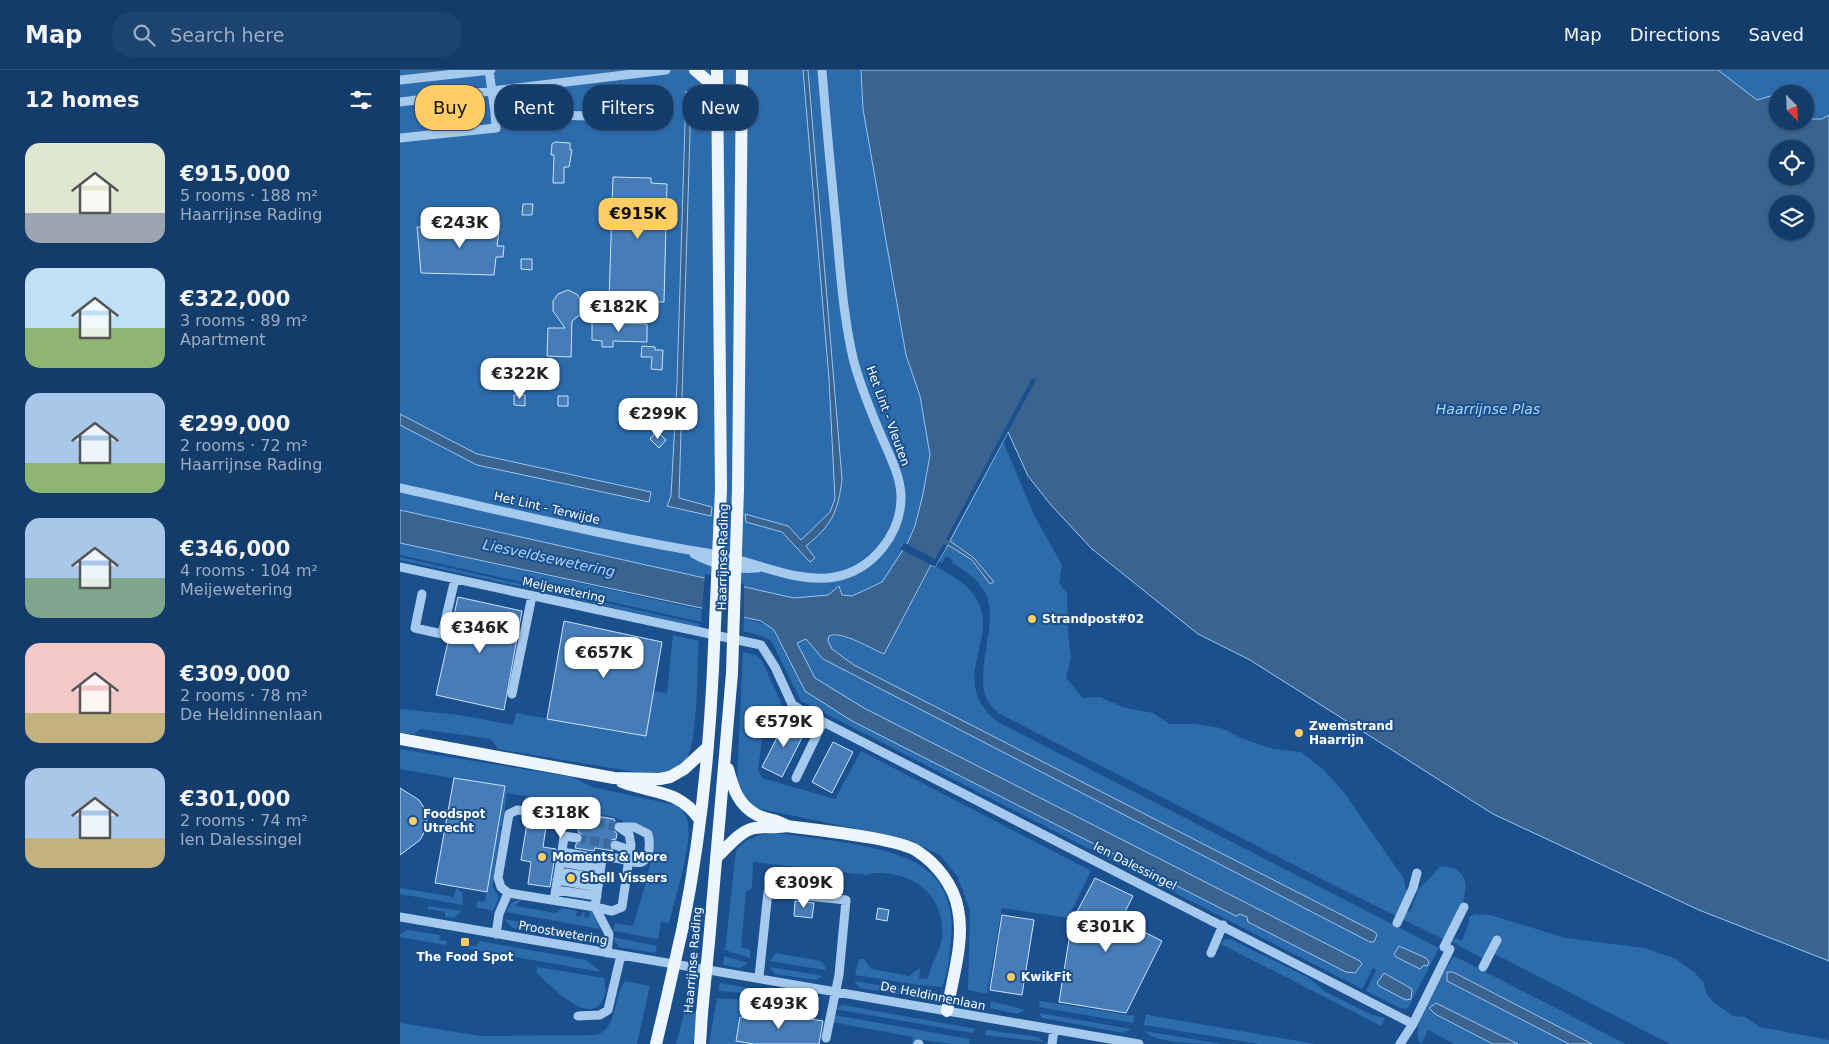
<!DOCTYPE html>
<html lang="en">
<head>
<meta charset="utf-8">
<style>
  :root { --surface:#143c6a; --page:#1d4370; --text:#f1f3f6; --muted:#9dadc1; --line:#33567e; --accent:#ffcd63 }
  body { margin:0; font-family:"DejaVu Sans",sans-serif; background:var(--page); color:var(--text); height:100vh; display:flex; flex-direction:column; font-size:19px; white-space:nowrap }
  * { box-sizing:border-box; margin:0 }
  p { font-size:16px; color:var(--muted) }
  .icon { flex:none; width:28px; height:28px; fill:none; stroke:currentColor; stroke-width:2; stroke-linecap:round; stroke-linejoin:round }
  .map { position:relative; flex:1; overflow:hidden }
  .drawer { display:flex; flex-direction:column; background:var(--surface); width:400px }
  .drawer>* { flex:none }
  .top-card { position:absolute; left:15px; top:15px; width:475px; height:45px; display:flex; gap:10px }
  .needle { width:32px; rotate:156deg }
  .controls { position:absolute; left:1369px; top:15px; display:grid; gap:10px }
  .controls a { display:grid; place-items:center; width:45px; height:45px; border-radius:50%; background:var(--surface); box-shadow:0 1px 4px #0004,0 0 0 1px var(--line); font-size:25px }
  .price { position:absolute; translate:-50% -42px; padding:0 11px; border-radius:10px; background:#fff; color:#222; font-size:16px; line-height:32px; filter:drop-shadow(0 1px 2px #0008) }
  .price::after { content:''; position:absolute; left:50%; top:30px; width:15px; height:11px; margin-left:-8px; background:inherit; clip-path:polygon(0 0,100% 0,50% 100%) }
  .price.active { background:var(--accent); color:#111 }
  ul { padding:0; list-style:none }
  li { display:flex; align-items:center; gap:15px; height:125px; padding:0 25px }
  li span { display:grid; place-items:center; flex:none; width:140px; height:100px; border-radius:15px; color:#555 }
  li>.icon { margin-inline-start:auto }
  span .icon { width:60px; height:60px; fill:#fffc; stroke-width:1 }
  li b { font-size:21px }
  h2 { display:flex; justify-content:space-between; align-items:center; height:60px; padding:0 25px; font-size:21px }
  .chip { padding:0 18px; border-radius:20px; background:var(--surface); box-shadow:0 1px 4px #0004,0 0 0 1px var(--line); font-size:18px; line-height:45px }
  .chip.active { background:var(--accent); color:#111 }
  header { display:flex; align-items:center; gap:30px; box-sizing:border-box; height:70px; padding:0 25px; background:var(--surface); border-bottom:1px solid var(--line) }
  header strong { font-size:24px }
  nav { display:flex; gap:28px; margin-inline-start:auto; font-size:18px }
  .search { width:350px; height:45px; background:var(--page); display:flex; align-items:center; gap:12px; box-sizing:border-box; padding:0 18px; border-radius:20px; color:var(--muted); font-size:19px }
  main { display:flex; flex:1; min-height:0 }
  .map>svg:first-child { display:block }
</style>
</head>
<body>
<header>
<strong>Map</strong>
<div class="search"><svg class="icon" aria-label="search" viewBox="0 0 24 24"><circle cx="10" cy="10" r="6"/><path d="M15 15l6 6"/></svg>Search here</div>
<nav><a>Map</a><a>Directions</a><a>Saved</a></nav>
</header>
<main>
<section class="drawer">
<h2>12 homes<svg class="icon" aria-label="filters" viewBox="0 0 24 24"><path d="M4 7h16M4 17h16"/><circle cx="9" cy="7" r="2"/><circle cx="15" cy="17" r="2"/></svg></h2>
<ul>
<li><span style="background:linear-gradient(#dfe7d0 70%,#9aa5b1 0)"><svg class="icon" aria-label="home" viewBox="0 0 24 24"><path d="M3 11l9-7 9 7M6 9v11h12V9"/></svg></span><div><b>€915,000</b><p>5 rooms · 188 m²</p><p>Haarrijnse Rading</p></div></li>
<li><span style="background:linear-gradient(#bfe0f5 60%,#8fb573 0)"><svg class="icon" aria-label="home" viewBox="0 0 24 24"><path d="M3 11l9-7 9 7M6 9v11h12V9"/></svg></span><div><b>€322,000</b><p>3 rooms · 89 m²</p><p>Apartment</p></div></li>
<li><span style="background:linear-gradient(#a9c7e8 70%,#8fb573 0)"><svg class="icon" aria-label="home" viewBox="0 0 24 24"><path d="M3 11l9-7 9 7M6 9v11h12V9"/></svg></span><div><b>€299,000</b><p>2 rooms · 72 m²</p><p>Haarrijnse Rading</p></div></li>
<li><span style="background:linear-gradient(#a9c7e8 60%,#7fa58c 0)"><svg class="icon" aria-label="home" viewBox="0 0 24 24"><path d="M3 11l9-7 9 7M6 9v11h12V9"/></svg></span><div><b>€346,000</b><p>4 rooms · 104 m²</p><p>Meijewetering</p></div></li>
<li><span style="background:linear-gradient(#f6c9c9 70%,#c2b280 0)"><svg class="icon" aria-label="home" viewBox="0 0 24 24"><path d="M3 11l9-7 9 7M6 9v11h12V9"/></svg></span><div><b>€309,000</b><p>2 rooms · 78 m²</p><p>De Heldinnenlaan</p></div></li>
<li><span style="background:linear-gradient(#a9c7e8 70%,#c2b280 0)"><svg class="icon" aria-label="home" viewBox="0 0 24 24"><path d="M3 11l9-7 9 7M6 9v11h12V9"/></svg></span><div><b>€301,000</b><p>2 rooms · 74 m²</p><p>Ien Dalessingel</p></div></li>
</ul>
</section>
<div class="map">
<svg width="1429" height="974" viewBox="0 0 1429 974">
  <rect width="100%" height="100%" fill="#1a508e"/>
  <!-- green -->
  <path fill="#2c6bac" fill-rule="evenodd" d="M0 0H461L463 39 506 285 520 326 530 385 523 424 515 456 507 474 482 512 452 526 442 525 440 517 428 525 394 528 0 440Z
    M1318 0H1429V45L1422 49H1405V24H1385L1383 22 1357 31Z
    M603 371 634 445 662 495 659 513 667 523 668 563 671 587 666 608 683 628 700 627 725 638 753 643 770 654H795L821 658 841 668 873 679 901 682 924 700 943 721 1004 809 1007 825 1001 838 1010 842 1018 820 1041 796C1088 800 1055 847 1045 870L937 817 598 643C594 639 590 635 588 631 583 624 583 613 583 605 586 553 609 525 552 493L553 490 546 486 542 493 539 491 548 475 572 490 590 513 594 512 574 488 549 471Z
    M0 473 302 540 301 552 0 485Z
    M0 487 300 554V557L0 490Z
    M532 495C548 503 568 513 577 530 600 570 546 610 598 652L1039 878 1009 936 1006 939 1000 938 966 921 976 900 973 898 962 919 401 631 372 572 364 567 343 561 344 548 371 556 405 621 452 651 836 846 840 843 847 847 848 852 960 891 464 638 415 608 397 573 406 569 423 589 970 872 974 871 977 865 975 862 454 595 432 579 428 571 429 567C441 560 472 579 484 584ZM984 903 1012 919 1008 928Z
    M273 565 299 571C296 597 300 681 282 696 270 706 256 704 241 703L98 679 91 669 20 659 14 664 0 663V639L60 645 113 655 116 643 246 666 254 621 267 623Z
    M343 582 356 585 362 591 383 637 382 641 366 635 358 700 362 708 435 729 461 681 691 801 668 848 602 838 587 924 568 920 570 840 557 806 540 785 510 770 356 738 345 727 337 710Z
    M0 679 172 707 192 717 275 735C282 740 287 745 288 754 292 776 275 829 269 853L261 852 258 869 213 861 215 853 233 856C238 838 258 779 252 764L214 747 140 735 141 729 107 723 102 757H99L101 761 93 809V817L99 827 93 841 76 837 77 831 85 832 105 717 0 699Z
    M369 762C411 769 490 773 524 798 547 814 554 842 551 868 549 885 549 902 542 917L519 915 455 905 459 889H464L471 899 509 906 520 898 519 908 528 909C530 894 540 883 542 867 545 832 522 808 490 804 481 803 475 802 467 805L353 792 352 818 346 822 341 877 350 880V888L325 880 336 780 347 770Z
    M0 818 54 827 56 818 62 822 63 835 0 824Z
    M123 828 115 836 156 843 162 838 177 841 176 846 181 847 182 842 185 843 184 847 189 848 190 841 194 843 200 859 106 842 111 833Z
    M28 836 62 841 54 848 45 847V842L28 839Z
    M1075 844 1090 845 1166 868 1244 878 1276 889 1295 903 1304 913 1305 921 1312 931 1333 946 1345 947 1360 957 1429 970V974H1270L1093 883 1084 889 1052 872 1055 868 1062 871 1069 853V847Z
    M104 849 199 865 189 872 112 858Z
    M7 860 40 865 39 870 47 871 46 875 0 867V864Z
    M212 867 257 876 255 883 219 877Z
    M830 869 909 908 926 922 970 944 985 948 981 956 821 874 824 870Z
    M79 871 186 890 201 902 59 877 60 874 77 876Z
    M376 883 421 891 426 897 425 900 370 891Z
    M324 886 348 893 340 898 323 895Z
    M1054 886 1226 974H1192L1053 902H1047V911L1169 974H1118L1036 933 1035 944 1093 974H1054L1028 960 1021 974C1006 959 1044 903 1054 886Z
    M137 897 204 908C206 919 207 925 200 934 185 953 149 914 137 903Z
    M370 897 423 906 416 910 375 904Z
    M225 911 250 916 237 974H0V953L80 966 197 965C219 956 212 928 225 911Z
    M454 911 516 921H537L528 927H518L460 918Z
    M320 913 416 930 421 937 345 923 318 921Z
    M317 928 358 931 350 937 347 945 340 944 336 971 354 974H309Z
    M591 931 625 940 617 944 590 938Z
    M640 931 734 946 733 953 639 937Z
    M443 935 576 959 572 963 435 939Z
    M285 940 297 942 293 974H276Z
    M639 943 731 959 724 963 642 948Z
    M746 944 759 947 916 974H859L744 955Z
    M434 945 570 969 569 974H551L517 969 516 974H512L513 967 432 952Z
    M586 960 638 967 644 972 585 965Z
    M745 961 822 974C807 974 752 974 745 961Z"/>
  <!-- water -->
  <path fill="#3b638f" stroke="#99c5f0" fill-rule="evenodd" d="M403 0H408L442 409C438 442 432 455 406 476L415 488 410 492 382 462 346 452 345 444 388 456 401 470 430 442 435 429 429 309Z
    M461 0H1318L1357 30 1384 22 1385 24H1378V51H1405V49H1422L1429 45V891L1299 840 1093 744 850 590 798 564 692 479 651 435 628 406 608 362 550 471 574 488 594 512 590 514 572 490 548 475 535 497 531 495 484 584C472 579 441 560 429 566L428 571 432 579 454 595 975 862 977 865 974 872H970L423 589 406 569 397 573 415 608 464 638 960 891 962 894 955 903 946 902 848 852 847 847 840 844 836 846 452 651 405 621 374 560 361 551 0 473V440L394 528 428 525 439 516 442 525 452 526 482 512 507 474 515 456 523 424 530 385 520 326 506 285 463 39ZM1378 79H1405V106H1378ZM1378 134H1405V161H1378Z
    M286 21 289 32 290 63 279 428 312 437 311 446 267 436 271 426 277 313Z
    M0 344 77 384 251 422 249 432 77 395 0 355Z
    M999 876 1026 888 1029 892 1027 896 1024 895 1020 899 996 887 994 884Z
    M1047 902H1053L1192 974H1169L1047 911Z
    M984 903 1012 919 1011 929 1006 930 979 916 977 913Z
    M1036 933 1118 974H1093L1035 944 1029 938Z"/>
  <!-- pier -->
  <path fill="#1a508e" d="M632 308 636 310 549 471 546 469Z
    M505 473 535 489 543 474 547 476 535 497 500 479Z
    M305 504 344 514V551L302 542Z"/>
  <!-- building -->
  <path fill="#467db8" stroke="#cce3fa" d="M155 72 170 73V80H172L169 97H164V113H153L154 85H151L152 74Z
    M213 107 251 108V113L267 114 264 232 209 230Z
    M123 134H133L132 145H122Z
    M100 152 97 176H104L103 187H96L94 205 21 203 17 157Z
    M121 189H132V200L121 199Z
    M168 220 178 225 183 236 181 244 172 251 171 287 147 286 148 258H165L153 241V231L158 224Z
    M192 252 247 254V272L213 271V277H202V271L192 270Z
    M242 276 255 277V280H263L262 300 251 299 252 287H241Z
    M114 325H125V336L114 335Z
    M158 326H168V336H158Z
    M257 361 266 370 259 378 250 369Z
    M58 527 122 541 104 640 36 625Z
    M164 551 262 572 246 666 147 649Z
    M387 648 407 658 382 707 362 697Z
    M433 672 453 682 432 723 412 712Z
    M54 708 105 716 87 822 35 813Z
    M0 718 19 730 25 739 27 749 26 759 20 770 0 785Z
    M131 735 214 749 215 752 213 759 217 764 216 769 211 770 209 774 213 781 195 778 194 781 175 778 176 774 183 769V765L178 762 179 756 147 750 143 777 156 779 150 817 128 814 131 792 121 790 128 747 132 746 135 742Z
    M695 808 733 826 721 850 762 871 726 943 659 932 672 851Z
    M397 809 416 811 415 821 396 819Z
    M395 831 414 833 412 848 394 846Z
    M478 838 489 840 487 851 476 849Z
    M602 845 634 850 622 925 590 920Z
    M360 940 423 951 419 974H354L336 971 340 947 358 950Z"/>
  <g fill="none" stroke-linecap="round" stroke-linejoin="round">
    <!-- minor-tunnel -->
    <path stroke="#3c6a9f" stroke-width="9" stroke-dasharray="9 4.5" stroke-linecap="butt" d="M129 741 219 757
      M177 768 215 775"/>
    <!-- minor -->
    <path stroke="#a6c9ee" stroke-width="9" d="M89 0 95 43 188 46
      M0 10 91 0
      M0 32 266 0
      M0 68 96 58 95 43
      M0 418C104 441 208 467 313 484 351 490 396 514 435 507 473 500 502 463 501 425 500 404 488 382 480 363 470 339 459 313 453 288 443 244 440 199 436 154 431 103 426 51 422 0
      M294 484C315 495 334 500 358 498
      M0 497 361 575 375 597 392 634 404 642 1013 954 1000 974
      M22 524 15 558 42 564 55 509
      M112 624 132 526
      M396 708 423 652
      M215 775 224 778 228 788
      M162 782 164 766 177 768
      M202 789C220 782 243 804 248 784 250 777 250 772 248 764L234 757H222
      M160 792 200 799
      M159 802 199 808
      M157 810 198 817
      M156 820 197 826
      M108 823 101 817 98 808 109 744 117 740 129 741
      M154 830 162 782 202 789 195 837 212 841 222 837 231 775 229 764 219 757
      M0 847 739 974
      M997 853 1013 818 1017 803
      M96 864 99 844 108 823 195 837 209 864 207 883
      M1044 877 1064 837
      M811 883 823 855
      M1083 897 1097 870
      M359 907 368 822 446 830 439 905 426 968
      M178 946 200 945 208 940 221 885
      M1013 954 1050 879
      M518 974H519
      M652 974 654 960"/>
    <!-- major -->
    <path stroke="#edf5ff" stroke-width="12" d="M295 0 309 12 318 25
      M317 0 321 419
      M338 420 342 0
      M0 669 214 708 260 709 270 707 284 699 308 677
      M328 699C333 718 338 735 357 745 367 750 377 749 387 756
      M222 712C253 724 279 719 300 750
      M316 788C326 779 338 763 351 759 361 755 376 759 387 756 415 760 497 768 517 781 537 794 554 816 558 839 565 871 552 909 547 941
      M283 856C300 771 309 685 313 599
      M309 872 332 603
      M256 974 265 936
      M300 974 302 943"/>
    <!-- major-bridge -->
    <path stroke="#edf5ff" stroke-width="12" d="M313 599 321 419
      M332 603 338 420
      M265 936 283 856
      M302 943 309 872"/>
  </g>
  <!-- markers -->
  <g fill="#ffcd63" stroke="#1a508e" stroke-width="2">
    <circle cx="632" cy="549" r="5"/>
    <circle cx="899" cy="663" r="5"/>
    <circle cx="13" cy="751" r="5"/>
    <circle cx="142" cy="787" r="5"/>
    <circle cx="171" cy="808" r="5"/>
    <rect x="60" y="867" width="10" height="10" rx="2.5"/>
    <circle cx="611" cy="907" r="5"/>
  </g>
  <g text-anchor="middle" stroke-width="4" stroke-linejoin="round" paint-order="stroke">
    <!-- street labels -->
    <g font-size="12" fill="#fff" stroke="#1a508e">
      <text transform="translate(488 346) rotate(70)" y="4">Het Lint - Vleuten</text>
      <text transform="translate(147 438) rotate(13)" y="4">Het Lint - Terwijde</text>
      <text transform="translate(323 487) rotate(-89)" y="4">Haarrijnse Rading</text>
      <text transform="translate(164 520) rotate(12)" y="4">Meijewetering</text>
      <text transform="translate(735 796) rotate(27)" y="4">Ien Dalessingel</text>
      <text transform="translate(163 863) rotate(10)" y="4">Proostwetering</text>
      <text transform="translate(293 890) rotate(-85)" y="4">Haarrijnse Rading</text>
      <text transform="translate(533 926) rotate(11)" y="4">De Heldinnenlaan</text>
    </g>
    <!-- poi labels -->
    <g font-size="12" font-weight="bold" fill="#fff" stroke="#1a508e" text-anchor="start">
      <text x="642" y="553">Strandpost#02</text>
      <text x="909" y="660">Zwemstrand<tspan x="909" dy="14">Haarrijn</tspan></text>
      <text x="23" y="748">Foodspot<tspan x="23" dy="14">Utrecht</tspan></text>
      <text x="152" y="791">Moments &amp; More</text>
      <text x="181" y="812">Shell Vissers</text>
      <text x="65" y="891" text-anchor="middle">The Food Spot</text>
      <text x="621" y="911">KwikFit</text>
    </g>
    <!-- water labels -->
    <g font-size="14" font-style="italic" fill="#b2d3f5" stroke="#1a508e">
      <text x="1088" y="344">Haarrijnse Plas</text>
      <text transform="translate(149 488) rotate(12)" y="5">Liesveldsewetering</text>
    </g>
  </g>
</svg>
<div class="controls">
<a><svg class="needle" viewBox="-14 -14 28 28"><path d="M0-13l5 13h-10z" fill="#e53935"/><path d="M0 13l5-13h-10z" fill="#9dadc1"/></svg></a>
<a><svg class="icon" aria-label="locate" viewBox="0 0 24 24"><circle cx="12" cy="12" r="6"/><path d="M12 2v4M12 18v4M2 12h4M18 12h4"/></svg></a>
<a><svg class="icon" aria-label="layers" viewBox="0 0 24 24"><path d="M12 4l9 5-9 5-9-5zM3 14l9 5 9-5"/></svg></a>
</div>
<b class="price active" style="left:238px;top:170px">€915K</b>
<b class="price" style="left:60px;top:179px">€243K</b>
<b class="price" style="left:219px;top:263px">€182K</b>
<b class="price" style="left:120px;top:330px">€322K</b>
<b class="price" style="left:258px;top:370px">€299K</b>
<b class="price" style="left:80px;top:584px">€346K</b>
<b class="price" style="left:204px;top:609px">€657K</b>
<b class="price" style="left:384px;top:678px">€579K</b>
<b class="price" style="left:161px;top:769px">€318K</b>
<b class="price" style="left:404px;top:839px">€309K</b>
<b class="price" style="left:706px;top:883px">€301K</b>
<b class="price" style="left:379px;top:960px">€493K</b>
<div class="top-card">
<a class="chip active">Buy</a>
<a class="chip">Rent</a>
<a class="chip">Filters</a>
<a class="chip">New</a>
</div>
</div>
</main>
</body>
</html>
